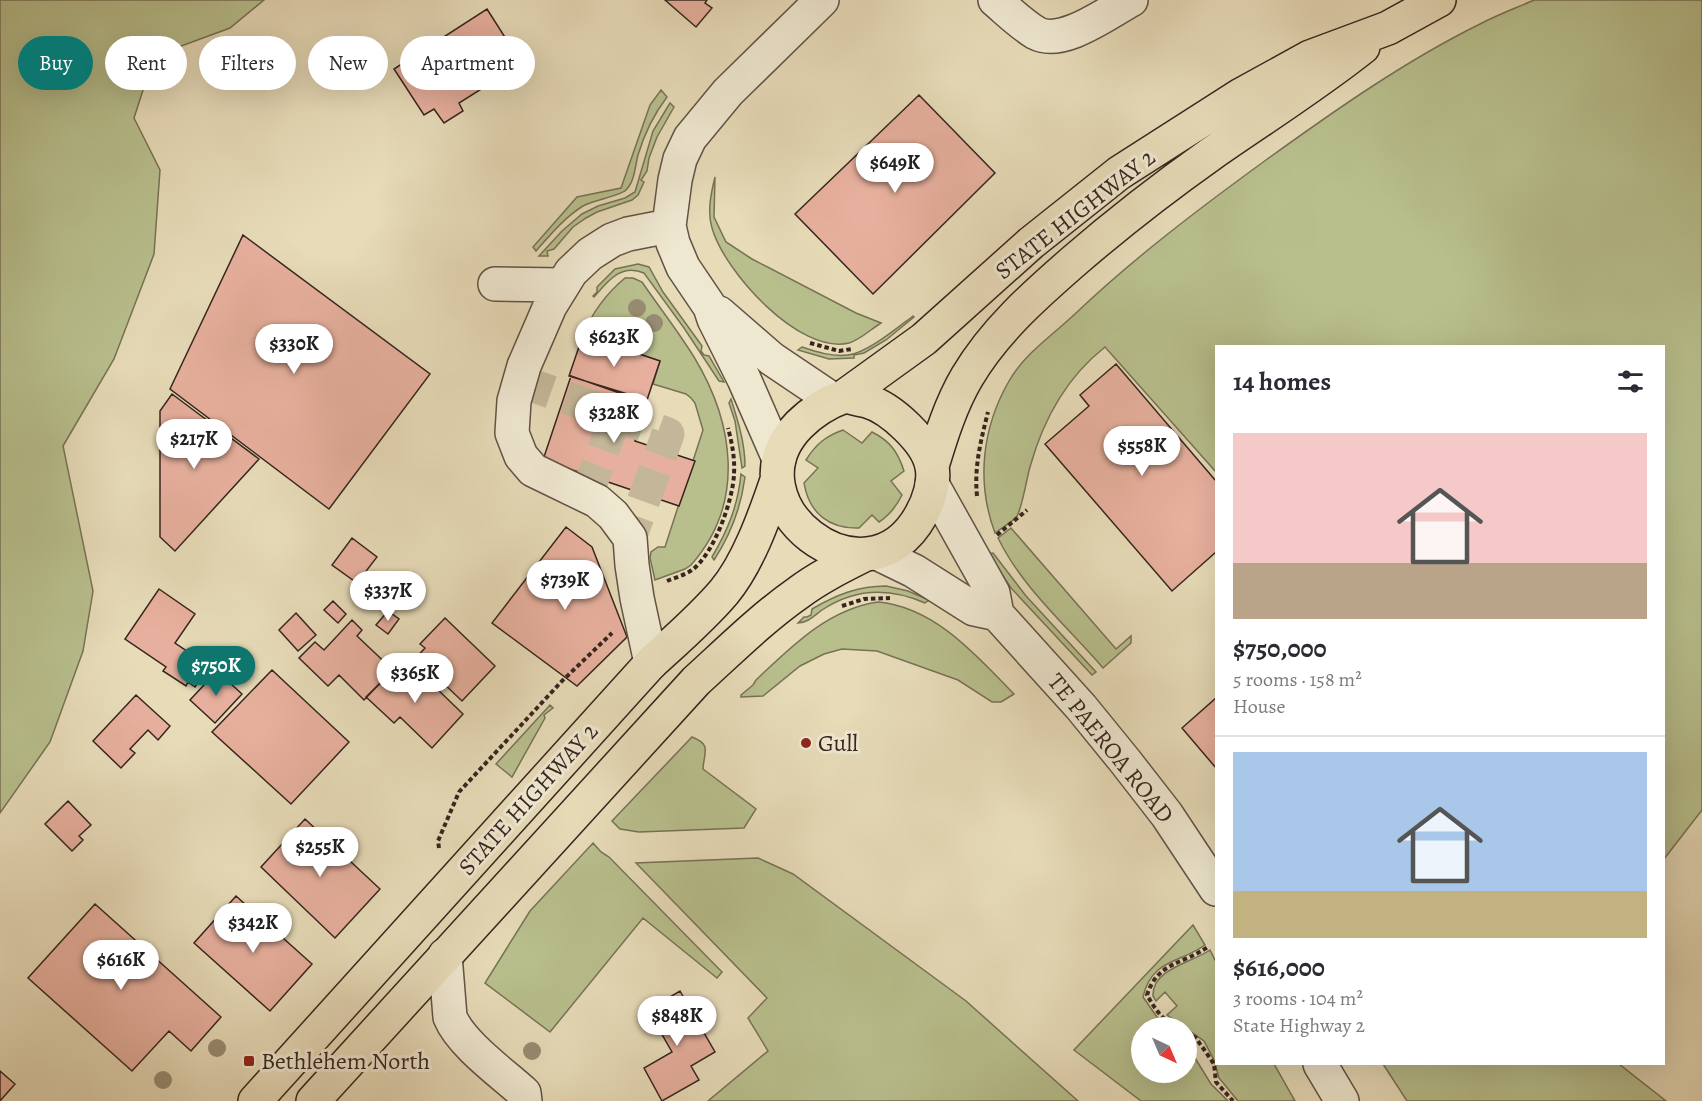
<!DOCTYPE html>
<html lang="en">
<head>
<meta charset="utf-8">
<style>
  :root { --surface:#fff; --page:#f2f2f3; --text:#2b2b33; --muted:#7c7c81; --line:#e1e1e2; --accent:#0f766e }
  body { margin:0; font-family:Alegreya,serif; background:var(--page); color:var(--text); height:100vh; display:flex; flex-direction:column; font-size:22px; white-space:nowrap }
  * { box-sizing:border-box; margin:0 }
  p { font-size:20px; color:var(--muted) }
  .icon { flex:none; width:33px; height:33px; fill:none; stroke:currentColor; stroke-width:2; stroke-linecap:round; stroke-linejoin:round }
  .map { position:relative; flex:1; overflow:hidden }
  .drawer { position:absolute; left:1215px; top:345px; width:450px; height:720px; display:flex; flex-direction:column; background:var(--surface); border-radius:0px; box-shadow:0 6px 24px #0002 }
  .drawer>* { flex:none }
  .banner { position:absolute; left:18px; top:36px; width:570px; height:54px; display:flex; gap:12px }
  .needle { width:39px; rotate:136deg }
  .fabs { position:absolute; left:1131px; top:1017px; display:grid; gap:12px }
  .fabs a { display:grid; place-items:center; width:66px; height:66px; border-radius:50%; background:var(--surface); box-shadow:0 6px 24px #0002; font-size:30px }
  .price { position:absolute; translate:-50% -51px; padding:0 14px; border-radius:21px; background:#fff; color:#222; font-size:20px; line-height:39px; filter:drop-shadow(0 2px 3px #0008) }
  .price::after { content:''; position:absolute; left:50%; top:36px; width:18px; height:14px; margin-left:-9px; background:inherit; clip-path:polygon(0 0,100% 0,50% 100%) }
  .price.on { background:var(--accent); color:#fff }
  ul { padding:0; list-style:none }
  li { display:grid; align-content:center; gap:12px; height:318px; padding:0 18px }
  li+li { border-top:2px solid var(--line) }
  li span { display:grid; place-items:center; height:186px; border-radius:0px; color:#555 }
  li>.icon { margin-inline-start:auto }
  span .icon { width:108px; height:108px; fill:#fffc; stroke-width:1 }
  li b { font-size:26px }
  h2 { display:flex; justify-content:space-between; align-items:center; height:72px; padding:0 18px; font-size:26px }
  .chip { padding:0 21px; border-radius:27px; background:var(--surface); box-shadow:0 6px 24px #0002; font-size:21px; line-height:54px }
  .chip.on { background:var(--accent); color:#fff }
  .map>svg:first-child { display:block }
</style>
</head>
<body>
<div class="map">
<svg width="1702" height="1101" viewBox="0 0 1702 1101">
  <rect width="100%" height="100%" fill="#e7dbb8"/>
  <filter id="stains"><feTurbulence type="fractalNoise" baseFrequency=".00333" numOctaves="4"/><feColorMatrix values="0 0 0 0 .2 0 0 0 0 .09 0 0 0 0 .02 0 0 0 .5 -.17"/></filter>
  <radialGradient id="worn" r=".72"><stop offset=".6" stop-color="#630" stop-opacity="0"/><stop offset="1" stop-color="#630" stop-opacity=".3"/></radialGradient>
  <!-- green -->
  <path fill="#b8bf8d" stroke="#777256" stroke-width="1.5" d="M0 0H264L230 28 154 56 134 118 160 170 154 254 114 359 63 446 93 591 83 651 50 742 0 813Z
    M1534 0H1702V810L1664 859V346H1216V472L1105 347C1067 377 1043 420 1030 467 1027 477 1022 508 1017 516 1013 522 1001 528 995 533 976 482 982 428 1009 381 1025 353 1053 335 1076 313 1135 257 1200 208 1266 160 1334 111 1405 61 1480 24 1497 15 1516 8 1534 0Z
    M661 90 667 97C654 114 644 135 638 155 635 166 635 181 626 190 620 196 594 200 583 206 565 217 550 235 536 251L533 247 577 197 621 188 650 105Z
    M670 103 674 107 657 137 649 158 647 171 641 180 644 182 638 195 632 200 597 212 586 218 573 227 554 249 547 251 548 256H539L562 231 582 214 598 206 625 198 635 192 653 131Z
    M715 177 714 217 726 242 752 259 856 313 881 323C871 329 860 340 849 343 799 355 724 271 712 228 707 212 711 193 715 177Z
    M638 264 649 267 663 292 702 346 701 351 704 355 709 356 724 382 719 381 684 328 644 273C621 263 608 281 594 297L593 296 597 292V287L615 269Z
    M625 278H633L642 282C659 307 678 331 694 357 734 423 746 503 691 565L685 569 655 580 650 558 651 552 658 547H665L703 430 695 403 691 398 686 394 653 384 660 361 583 335C592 313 607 293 625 278Z
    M913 316 914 317 886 340 864 353 854 355V358L829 359 798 350 802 347C817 352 832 357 848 355 867 353 897 328 913 316Z
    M731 399C738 421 745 443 745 466L742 468 735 421 729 403Z
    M843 430 862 443 872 432C890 441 898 452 904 471L891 481 902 495C896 507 890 515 879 522L872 515 859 528C829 529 809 513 804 483L818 468 806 460C816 444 826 436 843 430Z
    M741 474 745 477C741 508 731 534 714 560L712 557C728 530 738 505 741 474Z
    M1011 528 1116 649 1131 636V643L1103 668C1067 626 1023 589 998 538Z
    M993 553 1026 596 1096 672 1092 675 1011 588 988 554Z
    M886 586 908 591 929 600 925 603C889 587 855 588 822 610 814 616 807 623 798 623L804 617H807L811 615 812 609C836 595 858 586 886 586Z
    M878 602C935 607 977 656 1014 694L1001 702H992L958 680 877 651 842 649 824 654 800 666 763 696 741 697V695L753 685 756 680C791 647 828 609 878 602Z
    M550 705 553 708 544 715 545 718 512 777 496 764Z
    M692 737C712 745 704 751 703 769L756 809 744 828 639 832 620 829 612 821Z
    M593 843 601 852 609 857 722 972 717 978 643 918 550 1032 485 983 530 911Z
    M758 858 793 874 966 1001 1078 1101H708L768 1051 748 1018 767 998 636 863Z
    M1193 925 1205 945C1178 964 1152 959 1143 997L1157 1017 1169 1027 1142 1028V1072H1186L1187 1045 1211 1084 1228 1101H1141L1074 1050Z
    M1210 950 1216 962V1064H1274L1295 1101H1238L1219 1078 1214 1060 1204 1041 1167 1015 1177 1006 1165 992 1156 1001 1153 996C1152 969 1191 963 1210 950Z
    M1383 1064H1619L1666 1101H1407Z"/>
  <!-- building -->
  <path fill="#e7b09e" stroke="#36251f" stroke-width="1.5" d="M665 0H707L705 3 712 8 696 27Z
    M487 9 508 42 480 60 494 81 459 103 463 111 444 123 434 109 424 115 394 69Z
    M919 95 995 173 873 294 795 214Z
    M243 235 430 374 329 509 170 389Z
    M583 335 660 361 647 400 569 376Z
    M1116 364 1216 481V552L1172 591 1045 444 1089 406 1080 395Z
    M571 376 648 403 635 441 695 461 679 506 543 460Z
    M172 394 259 459 175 551 160 537V411Z
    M566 527 592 547 627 637 577 686 492 623Z
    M352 538 377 557 357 583 332 565Z
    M159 589 195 614 175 643 209 666 195 687 188 682 186 686 163 671 166 667 125 639Z
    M333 601 346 614 338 623 324 610Z
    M388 611 399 619 388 634 376 625Z
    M296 613 316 635 298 651 279 630Z
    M445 618 495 666 462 701 439 679 434 685 412 662 425 648 420 644Z
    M352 620 362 630 357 636 393 670 364 700 339 675 328 686 299 658 315 642 324 650Z
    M402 661 429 689 433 685 463 714 432 748 400 717 394 723 366 697Z
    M272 670 349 742 291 804 212 732Z
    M217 671 242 694 215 723 190 700Z
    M136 695 170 726 158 740 148 730 130 749 135 753 121 768 93 741Z
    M1216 698V768L1182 728Z
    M68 801 91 825 79 836 83 840 72 851 45 824Z
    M305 819 380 889 335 938 261 867Z
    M236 896 312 964 270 1011 194 943Z
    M95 904 221 1017 191 1051 169 1031 132 1071 28 978Z
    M680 991 715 1052 691 1066 699 1080 662 1101 644 1068 672 1052 648 1010Z
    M0 1071 15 1084 0 1101Z"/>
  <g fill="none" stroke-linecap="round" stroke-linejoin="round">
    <!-- minor-tunnel -->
    <path stroke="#c4b799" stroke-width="33" stroke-dasharray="33 16" stroke-linecap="butt" d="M520 381 668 434 630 538
      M586 496 616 416"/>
    <!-- minor casing -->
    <g stroke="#625245" stroke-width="36">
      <path id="minor" d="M995 0C1008 11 1021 24 1036 33 1062 47 1107 13 1131 0
        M495 284 563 285
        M719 313 772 359 833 400
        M779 459 744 379 714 319 710 307 683 267 673 243 669 226 675 180 680 159 690 138 728 92 822 0
        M932 484 993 593 997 614 1081 707 1125 761 1167 815 1216 889
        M877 553 914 571 974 609 997 614
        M651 663 637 598 632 565 630 538 613 515 597 501 533 470 521 456 512 433 514 401 524 366 550 306 571 272 590 254 612 240 628 234 669 226
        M445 955 450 1017C461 1044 502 1073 524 1093L525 1101
        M1320 1064 1342 1101"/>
    </g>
    <!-- highway casing -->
    <g stroke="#36251f" stroke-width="36">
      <path id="highway" d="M845 396 924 339 1031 243 1119 173 1241 95 1310 57 1388 28 1439 0
        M845 396C852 398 860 399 867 401 891 408 928 442 932 467 935 482 929 501 921 515 866 615 723 502 799 425 812 412 828 402 845 396Z
        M932 466C941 436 951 404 967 377 994 331 1035 295 1074 261 1118 223 1163 188 1211 154 1261 119 1314 86 1363 47
        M255 1101 651 663C676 640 702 618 724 592 748 563 764 518 776 483
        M313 1101 696 681C729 651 761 619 798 593 818 578 840 567 862 556"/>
    </g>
    <!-- path -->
    <path stroke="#36251f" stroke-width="4" stroke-dasharray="4.5 3" stroke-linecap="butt" d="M810 343 839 351 852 349
      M977 496C974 466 981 440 988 412
      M997 535 1027 510
      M667 581C674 578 685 575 692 570 714 554 733 500 734 474 735 458 732 443 728 428
      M842 606 864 599 890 598
      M439 848 438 841 459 792 561 682 612 633
      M1177 1028C1163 1021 1155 1009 1147 995 1158 961 1183 965 1209 946
      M1186 1033 1195 1037 1203 1048 1214 1064 1216 1082 1233 1101"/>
    <!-- minor -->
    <use href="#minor" stroke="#efe8d1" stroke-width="33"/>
    <!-- highway -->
    <use href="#highway" stroke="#e7dbb8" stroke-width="33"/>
  </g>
  <!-- trees -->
  <g fill="#978c73">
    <circle cx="637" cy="308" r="9"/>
    <circle cx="654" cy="323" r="9"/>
    <circle cx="217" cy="1048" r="9"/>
    <circle cx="532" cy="1051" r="9"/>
    <circle cx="163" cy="1080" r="9"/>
  </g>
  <!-- markers -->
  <g fill="#8f2418" stroke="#efe8d1" stroke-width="2">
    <circle cx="806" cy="743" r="6"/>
    <rect x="243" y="1055" width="12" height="12" rx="3"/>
  </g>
  <g text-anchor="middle" stroke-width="6" stroke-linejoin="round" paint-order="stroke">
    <!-- street labels -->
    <g font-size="24" fill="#36251f" stroke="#efe8d1">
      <text transform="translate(1075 214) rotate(-38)" y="8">STATE HIGHWAY 2</text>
      <text transform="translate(1111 748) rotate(51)" y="8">TE PAEROA ROAD</text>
      <text transform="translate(528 799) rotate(-48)" y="8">STATE HIGHWAY 2</text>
    </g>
    <!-- poi labels -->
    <g font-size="24" fill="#36251f" stroke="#efe8d1" text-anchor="start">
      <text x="818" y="751">Gull</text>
      <text x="261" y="1069">Bethlehem North</text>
    </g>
  </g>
  <rect width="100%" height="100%" filter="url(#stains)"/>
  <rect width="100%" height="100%" fill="url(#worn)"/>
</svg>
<div class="fabs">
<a><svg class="needle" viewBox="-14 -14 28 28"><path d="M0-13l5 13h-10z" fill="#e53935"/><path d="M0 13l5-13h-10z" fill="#7c7c81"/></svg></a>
</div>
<b class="price" style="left:895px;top:194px">$649K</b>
<b class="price" style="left:614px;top:368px">$623K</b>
<b class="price" style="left:294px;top:375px">$330K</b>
<b class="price" style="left:614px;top:444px">$328K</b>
<b class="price" style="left:194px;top:470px">$217K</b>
<b class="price" style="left:1142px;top:477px">$558K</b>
<b class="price" style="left:565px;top:611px">$739K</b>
<b class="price" style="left:388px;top:622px">$337K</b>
<b class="price on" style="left:216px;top:697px">$750K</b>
<b class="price" style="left:415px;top:704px">$365K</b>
<b class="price" style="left:320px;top:878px">$255K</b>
<b class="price" style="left:253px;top:954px">$342K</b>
<b class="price" style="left:121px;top:991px">$616K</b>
<b class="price" style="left:677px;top:1047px">$848K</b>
<div class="banner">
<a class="chip on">Buy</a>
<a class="chip">Rent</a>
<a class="chip">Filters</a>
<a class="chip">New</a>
<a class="chip">Apartment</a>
</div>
<section class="drawer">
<h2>14 homes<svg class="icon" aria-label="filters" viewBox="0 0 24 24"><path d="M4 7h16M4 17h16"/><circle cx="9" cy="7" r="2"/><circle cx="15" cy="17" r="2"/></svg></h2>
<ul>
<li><span style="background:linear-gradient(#f6c9c9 70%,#b9a48a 0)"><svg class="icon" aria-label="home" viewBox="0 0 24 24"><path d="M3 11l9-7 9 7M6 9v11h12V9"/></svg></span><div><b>$750,000</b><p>5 rooms · 158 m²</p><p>House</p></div></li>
<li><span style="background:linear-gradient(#a9c7e8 75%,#c2b280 0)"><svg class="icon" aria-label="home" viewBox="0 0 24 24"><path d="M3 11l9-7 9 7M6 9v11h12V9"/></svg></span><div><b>$616,000</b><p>3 rooms · 104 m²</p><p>State Highway 2</p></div></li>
</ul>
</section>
</div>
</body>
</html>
